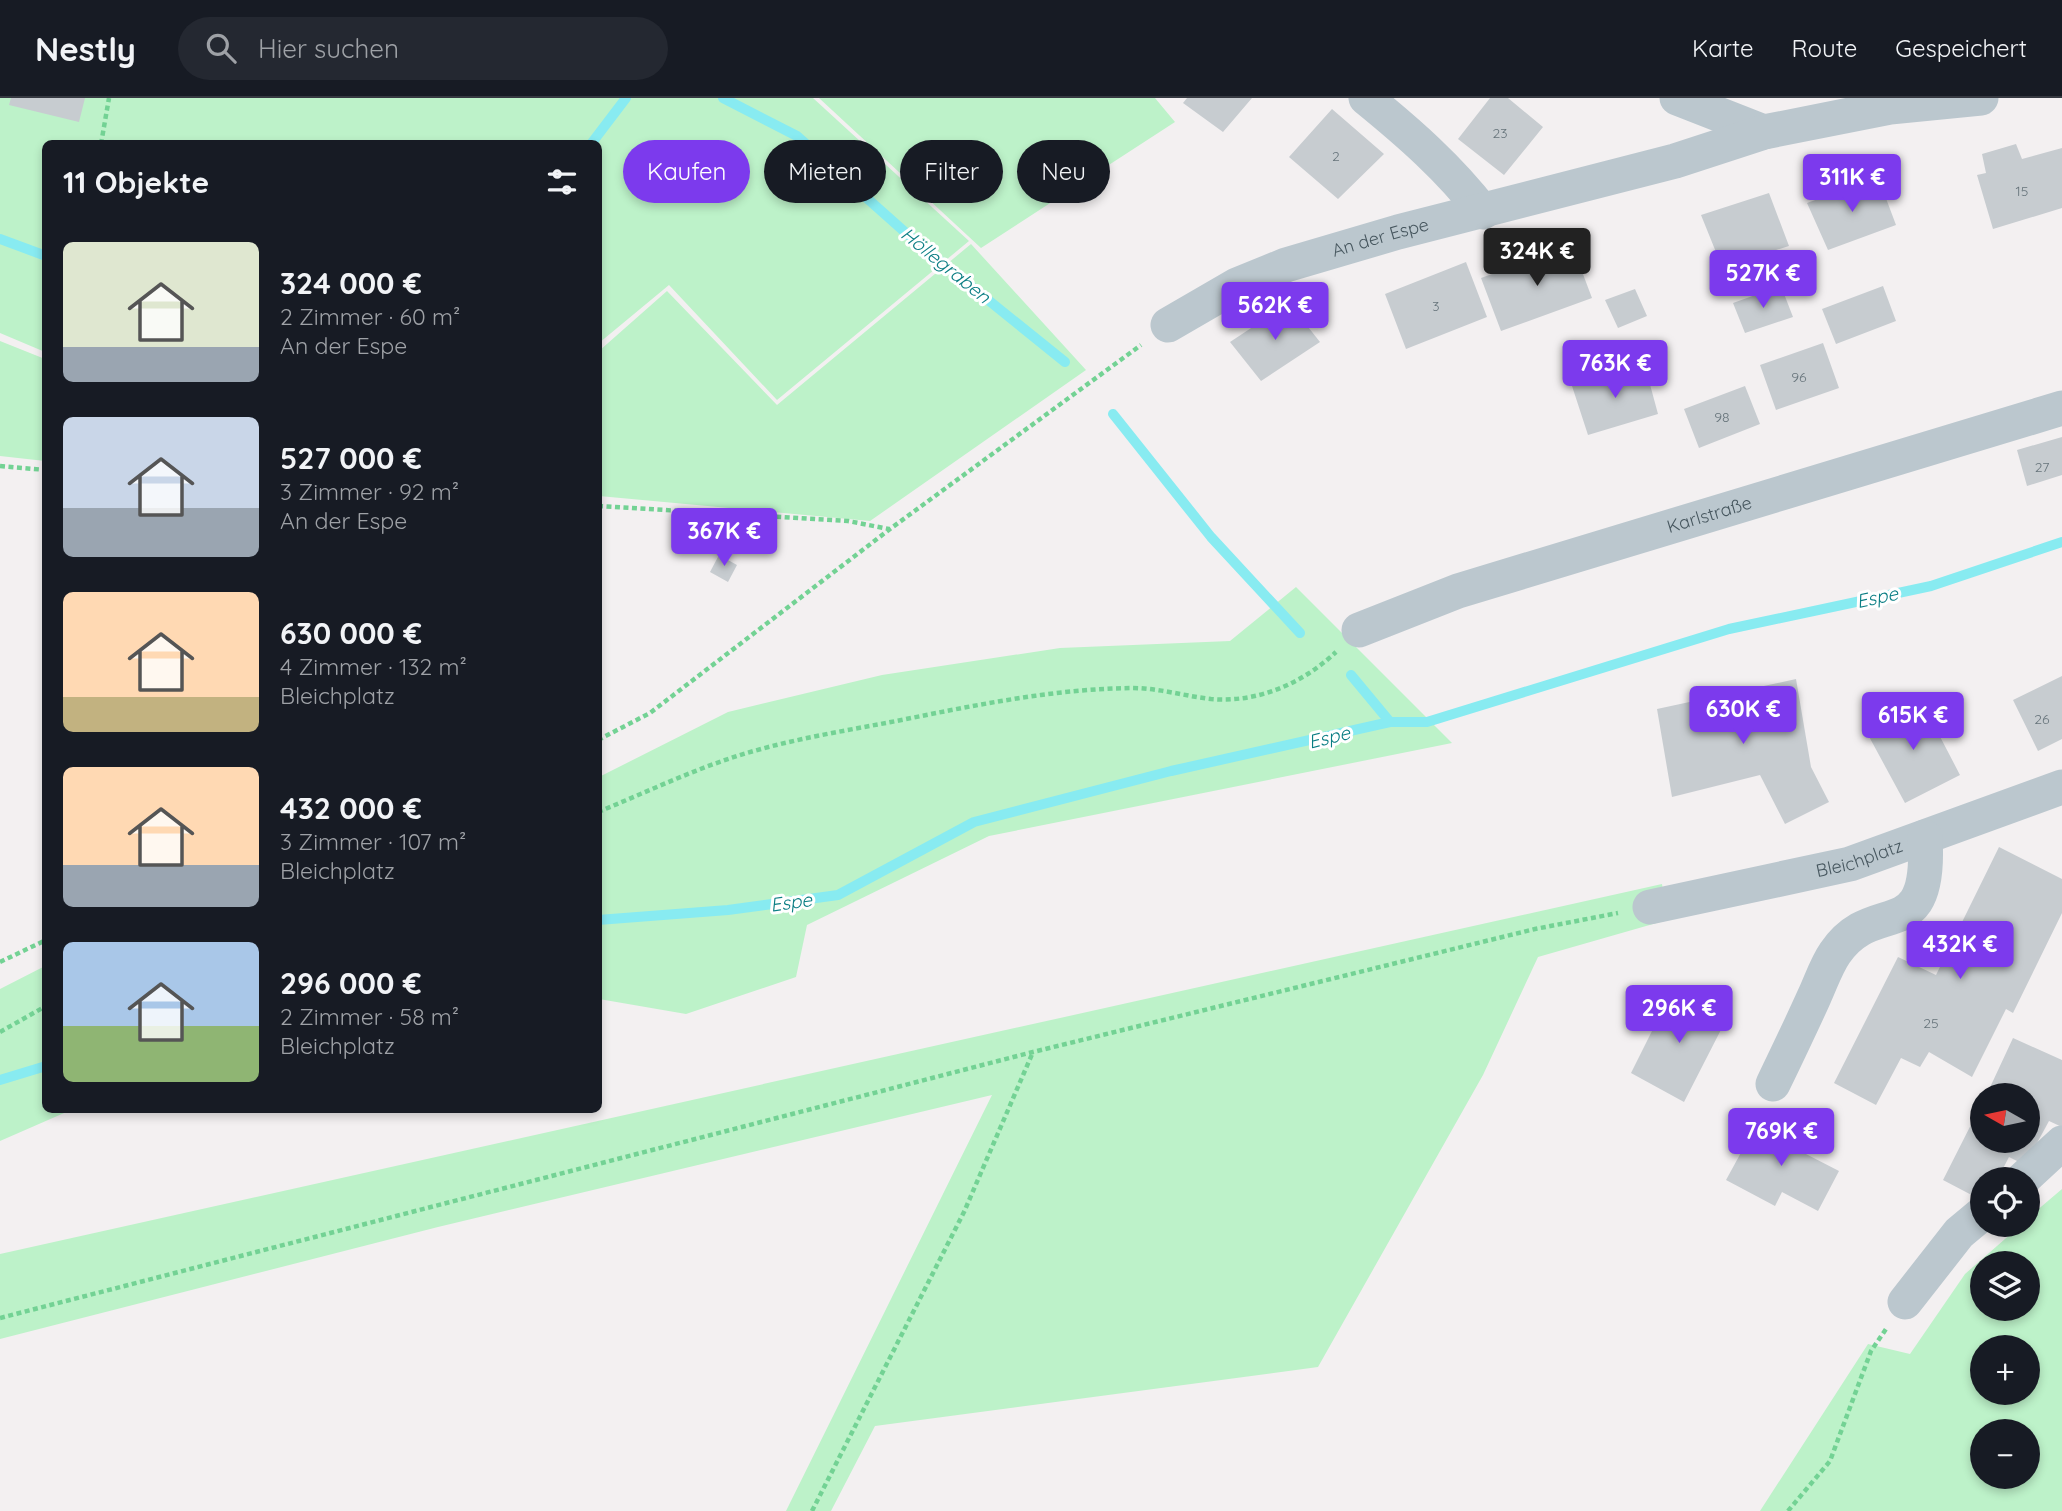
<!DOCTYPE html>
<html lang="de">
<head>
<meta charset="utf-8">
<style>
  :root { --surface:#171b24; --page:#242831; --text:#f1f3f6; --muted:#9ea1a6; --line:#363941; --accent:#7c3aed }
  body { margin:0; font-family:Quicksand,sans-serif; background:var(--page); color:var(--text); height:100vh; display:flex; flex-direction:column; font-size:26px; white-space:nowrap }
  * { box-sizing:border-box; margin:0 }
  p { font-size:23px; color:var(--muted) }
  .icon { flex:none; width:38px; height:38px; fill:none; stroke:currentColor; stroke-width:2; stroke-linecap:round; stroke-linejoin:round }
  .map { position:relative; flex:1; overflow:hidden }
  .panel { position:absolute; left:42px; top:42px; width:560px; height:973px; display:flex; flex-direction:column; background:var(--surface); border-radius:10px; box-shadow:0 4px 10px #0003 }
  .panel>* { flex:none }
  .guide { position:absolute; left:623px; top:42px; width:665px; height:63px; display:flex; gap:14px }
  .needle { width:46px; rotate:279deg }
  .buttons { position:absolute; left:1970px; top:985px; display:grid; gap:14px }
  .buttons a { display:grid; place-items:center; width:70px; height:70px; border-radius:50%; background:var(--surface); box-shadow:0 4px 10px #0003; font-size:35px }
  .price { position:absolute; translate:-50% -60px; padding:0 16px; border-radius:7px; background:var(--accent); color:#fff; font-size:23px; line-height:46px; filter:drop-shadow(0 2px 4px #0008) }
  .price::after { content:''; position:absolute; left:50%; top:42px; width:21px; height:16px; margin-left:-10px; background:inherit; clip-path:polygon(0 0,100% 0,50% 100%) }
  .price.current { background:#222; color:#fff }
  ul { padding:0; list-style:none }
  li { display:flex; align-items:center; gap:21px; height:175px; padding:0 21px }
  li span { display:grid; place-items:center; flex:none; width:196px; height:140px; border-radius:10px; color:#555 }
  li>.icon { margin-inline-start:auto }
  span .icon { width:84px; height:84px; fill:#fffc; stroke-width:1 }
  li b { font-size:30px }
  h2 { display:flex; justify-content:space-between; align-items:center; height:84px; padding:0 21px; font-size:30px }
  .pill { padding:0 24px; border-radius:32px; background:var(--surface); box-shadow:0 4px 10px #0003; font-size:24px; line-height:63px }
  .pill.current { background:var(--accent); color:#fff }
  header { display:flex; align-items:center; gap:42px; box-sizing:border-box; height:98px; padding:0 35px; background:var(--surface); border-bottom:2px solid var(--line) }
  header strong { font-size:33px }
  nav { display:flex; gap:38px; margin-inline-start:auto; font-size:24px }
  .search { width:490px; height:63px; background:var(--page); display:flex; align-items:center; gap:18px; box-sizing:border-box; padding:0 24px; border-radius:38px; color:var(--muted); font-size:26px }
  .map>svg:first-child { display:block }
</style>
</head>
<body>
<header>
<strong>Nestly</strong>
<div class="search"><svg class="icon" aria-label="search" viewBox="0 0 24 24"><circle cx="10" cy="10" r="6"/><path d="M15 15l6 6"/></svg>Hier suchen</div>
<nav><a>Karte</a><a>Route</a><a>Gespeichert</a></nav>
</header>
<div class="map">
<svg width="2062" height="1413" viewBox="0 0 2062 1413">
  <rect width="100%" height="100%" fill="#f3f0f1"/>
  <!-- green -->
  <path fill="#bdf2c9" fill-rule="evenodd" d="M0 0H813L969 143 777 302 669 187 599 245 598 46H46L45 254 0 235Z
    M819 0H1155L1175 24 981 150Z
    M971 146 1086 272 870 423 599 398V253L667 193 777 307Z
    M0 243 45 261V363L0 358Z
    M1296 489 1452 645 989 738 807 827 796 879 686 916 599 901V679L728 614 882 577 1060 550 1230 543Z
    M1662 786 1667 822 1538 859 1483 977 1318 1269 875 1328 831 1413H786L992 997 438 1129 0 1241V1156Z
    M45 868 46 1012H71L0 1043V891Z
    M2062 1091V1413H1760L1868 1246 1910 1256 1965 1176 2021 1127H2028V1120ZM1983 1166H2028V1211H1983ZM1983 1250H2028V1295H1983ZM1983 1334H2028V1379H1983Z"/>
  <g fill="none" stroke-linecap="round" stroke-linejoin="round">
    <!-- stream -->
    <path stroke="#88ebf1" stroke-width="10" d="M723 0 797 38 915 143 1065 264
      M591 46 626 0
      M0 141 46 158
      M1113 316 1211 439 1300 535
      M1351 577 1390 624
      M598 822 728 812 838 797 974 724 1171 673 1390 624H1427L1729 531 1931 488 2062 444
      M0 982 46 968"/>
  </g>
  <!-- building -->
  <path fill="#c7ccd0" d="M11 0H85L79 24 9 7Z
    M1187 0H1252L1223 34 1183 5Z
    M1490 0H1508L1543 29 1504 77 1458 41Z
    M1332 11 1384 56 1338 101 1289 59Z
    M2016 46 2022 61 2062 50V110L1993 131 1977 77 1986 75 1982 56Z
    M1878 79 1896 127 1828 152 1807 105Z
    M1769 95 1789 148 1722 169 1701 117Z
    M1572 147 1592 200 1501 233 1481 180Z
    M1466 164 1487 219 1406 251 1385 196Z
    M1781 188 1793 219 1745 235 1733 205Z
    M1883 188 1896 223 1836 246 1822 211Z
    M1635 191 1647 218 1618 230 1605 202Z
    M1289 205 1320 244 1261 283 1230 244Z
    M1823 245 1839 290 1776 312 1760 267Z
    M1645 268 1658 316 1588 337 1572 288Z
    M1745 288 1760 326 1699 350 1684 311Z
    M2062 339V377L2027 388 2017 352Z
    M719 457 737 467 728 484 710 474Z
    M2062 578V641L2038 653 2013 602Z
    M1796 581 1811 669 1829 704 1785 726 1760 677 1672 699 1657 611Z
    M1921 602 1960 677 1905 705 1866 633Z
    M1999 749 2062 781V815L2013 915 2006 911 1972 979 1929 954 1920 969 1901 960 1876 1007 1834 985 1898 859 1936 877Z
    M1673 891 1728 918 1684 1004 1631 975Z
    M2013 940 2062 962V1029L2049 1023 2025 1067 2009 1059 1997 1082H1983V1103L1943 1082 1983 1003V1043H2028V998H1986Z
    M1760 1020 1810 1047 1804 1055 1839 1073 1818 1113 1782 1094 1775 1108 1726 1082Z"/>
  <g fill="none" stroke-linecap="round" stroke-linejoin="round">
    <!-- path -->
    <path stroke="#73d294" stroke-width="4.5" stroke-dasharray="5 3.5" stroke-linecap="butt" d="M101 46 109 0
      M0 368 46 372
      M598 408 848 423 889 431
      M598 642 650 615 890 431 1141 247
      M598 714C642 696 686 675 731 660 782 643 838 634 891 624 972 608 1050 591 1132 590 1159 590 1184 598 1211 601 1257 605 1302 586 1336 554
      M0 864 46 842
      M0 934 46 908
      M0 1220 1033 954 1535 831 1618 815
      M812 1413 964 1114 1033 954
      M1788 1413 1830 1363 1871 1253 1886 1231"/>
    <!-- minor -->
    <g stroke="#bbc7ce" stroke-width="35">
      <path d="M1366 0C1409 35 1449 70 1483 114"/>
      <path d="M1677 0 1764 34"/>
      <path id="s1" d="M1168 227 1237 187 1286 167 1398 134 1675 63 1764 34 1890 9 1981 0"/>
      <path id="s2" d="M1359 532 1458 493 2062 310"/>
      <path id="s3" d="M1650 809 1850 766 2062 689"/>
      <path d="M1773 986C1787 957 1801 928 1814 899 1821 884 1826 868 1835 855 1875 796 1932 852 1925 739"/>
      <path d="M2022 1082 2062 1045"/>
      <path d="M1905 1204 1959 1135 1983 1115"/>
    </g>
  </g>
  <g text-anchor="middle" stroke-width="6" stroke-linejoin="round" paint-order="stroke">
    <!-- number labels -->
    <g font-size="14" fill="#67747b">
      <text x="1500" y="40">23</text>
      <text x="1336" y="63">2</text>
      <text x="2022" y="98">15</text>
      <text x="1436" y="213">3</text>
      <text x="1799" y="284">96</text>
      <text x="1722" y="324">98</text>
      <text x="2042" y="374">27</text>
      <text x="2042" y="626">26</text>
      <text x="1931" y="930">25</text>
    </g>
    <!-- street labels -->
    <g font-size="18" fill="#47575f" stroke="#fff">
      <text dy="6" stroke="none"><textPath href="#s1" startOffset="231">An der Espe</textPath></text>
      <text dy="6" stroke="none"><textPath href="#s2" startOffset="369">Karlstraße</textPath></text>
      <text dy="6" stroke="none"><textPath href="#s3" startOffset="215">Bleichplatz</textPath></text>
    </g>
    <!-- water labels -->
    <g font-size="19" font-style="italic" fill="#097d83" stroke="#fff">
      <text transform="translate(946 167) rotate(39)" y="7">Höllegraben</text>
      <text transform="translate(1877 499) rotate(-12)" y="7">Espe</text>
      <text transform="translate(1329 639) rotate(-14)" y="7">Espe</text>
      <text transform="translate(791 804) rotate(-8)" y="7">Espe</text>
    </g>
  </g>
</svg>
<div class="buttons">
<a><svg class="needle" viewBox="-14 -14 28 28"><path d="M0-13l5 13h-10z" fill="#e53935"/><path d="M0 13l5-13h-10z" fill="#9ea1a6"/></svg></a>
<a><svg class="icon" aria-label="locate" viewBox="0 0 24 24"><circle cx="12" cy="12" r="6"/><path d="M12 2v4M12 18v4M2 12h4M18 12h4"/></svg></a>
<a><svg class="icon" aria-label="layers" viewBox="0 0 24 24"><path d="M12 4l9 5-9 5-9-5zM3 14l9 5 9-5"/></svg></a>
<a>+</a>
<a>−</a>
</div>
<b class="price" style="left:1852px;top:116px">311K €</b>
<b class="price current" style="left:1537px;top:190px">324K €</b>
<b class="price" style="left:1763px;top:212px">527K €</b>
<b class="price" style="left:1275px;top:244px">562K €</b>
<b class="price" style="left:1615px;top:302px">763K €</b>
<b class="price" style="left:724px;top:470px">367K €</b>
<b class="price" style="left:1743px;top:648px">630K €</b>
<b class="price" style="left:1913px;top:654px">615K €</b>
<b class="price" style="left:1960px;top:883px">432K €</b>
<b class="price" style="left:1679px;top:947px">296K €</b>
<b class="price" style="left:1781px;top:1070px">769K €</b>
<div class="guide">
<a class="pill current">Kaufen</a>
<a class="pill">Mieten</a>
<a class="pill">Filter</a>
<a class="pill">Neu</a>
</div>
<section class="panel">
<h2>11 Objekte<svg class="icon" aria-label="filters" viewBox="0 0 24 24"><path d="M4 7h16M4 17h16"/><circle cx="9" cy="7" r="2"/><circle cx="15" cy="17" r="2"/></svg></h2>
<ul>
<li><span style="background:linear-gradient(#dfe7d0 75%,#9aa5b1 0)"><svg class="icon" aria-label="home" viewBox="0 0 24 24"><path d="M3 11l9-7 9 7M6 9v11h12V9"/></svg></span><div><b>324 000 €</b><p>2 Zimmer · 60 m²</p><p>An der Espe</p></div></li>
<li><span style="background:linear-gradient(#c9d6e8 65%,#9aa5b1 0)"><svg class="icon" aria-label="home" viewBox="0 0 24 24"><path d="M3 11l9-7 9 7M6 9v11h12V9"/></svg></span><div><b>527 000 €</b><p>3 Zimmer · 92 m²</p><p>An der Espe</p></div></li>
<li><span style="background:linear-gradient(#ffd9b3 75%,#c2b280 0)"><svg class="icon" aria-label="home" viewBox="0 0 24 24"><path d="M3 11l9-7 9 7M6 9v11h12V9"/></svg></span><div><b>630 000 €</b><p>4 Zimmer · 132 m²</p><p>Bleichplatz</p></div></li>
<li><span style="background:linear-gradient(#ffd9b3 70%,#9aa5b1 0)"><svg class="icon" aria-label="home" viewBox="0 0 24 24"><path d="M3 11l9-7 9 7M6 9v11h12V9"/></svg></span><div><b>432 000 €</b><p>3 Zimmer · 107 m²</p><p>Bleichplatz</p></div></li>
<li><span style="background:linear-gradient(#a9c7e8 60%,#8fb573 0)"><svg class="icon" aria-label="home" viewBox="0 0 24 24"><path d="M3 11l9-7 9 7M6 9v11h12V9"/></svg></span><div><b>296 000 €</b><p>2 Zimmer · 58 m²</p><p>Bleichplatz</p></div></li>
</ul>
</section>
</div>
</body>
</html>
